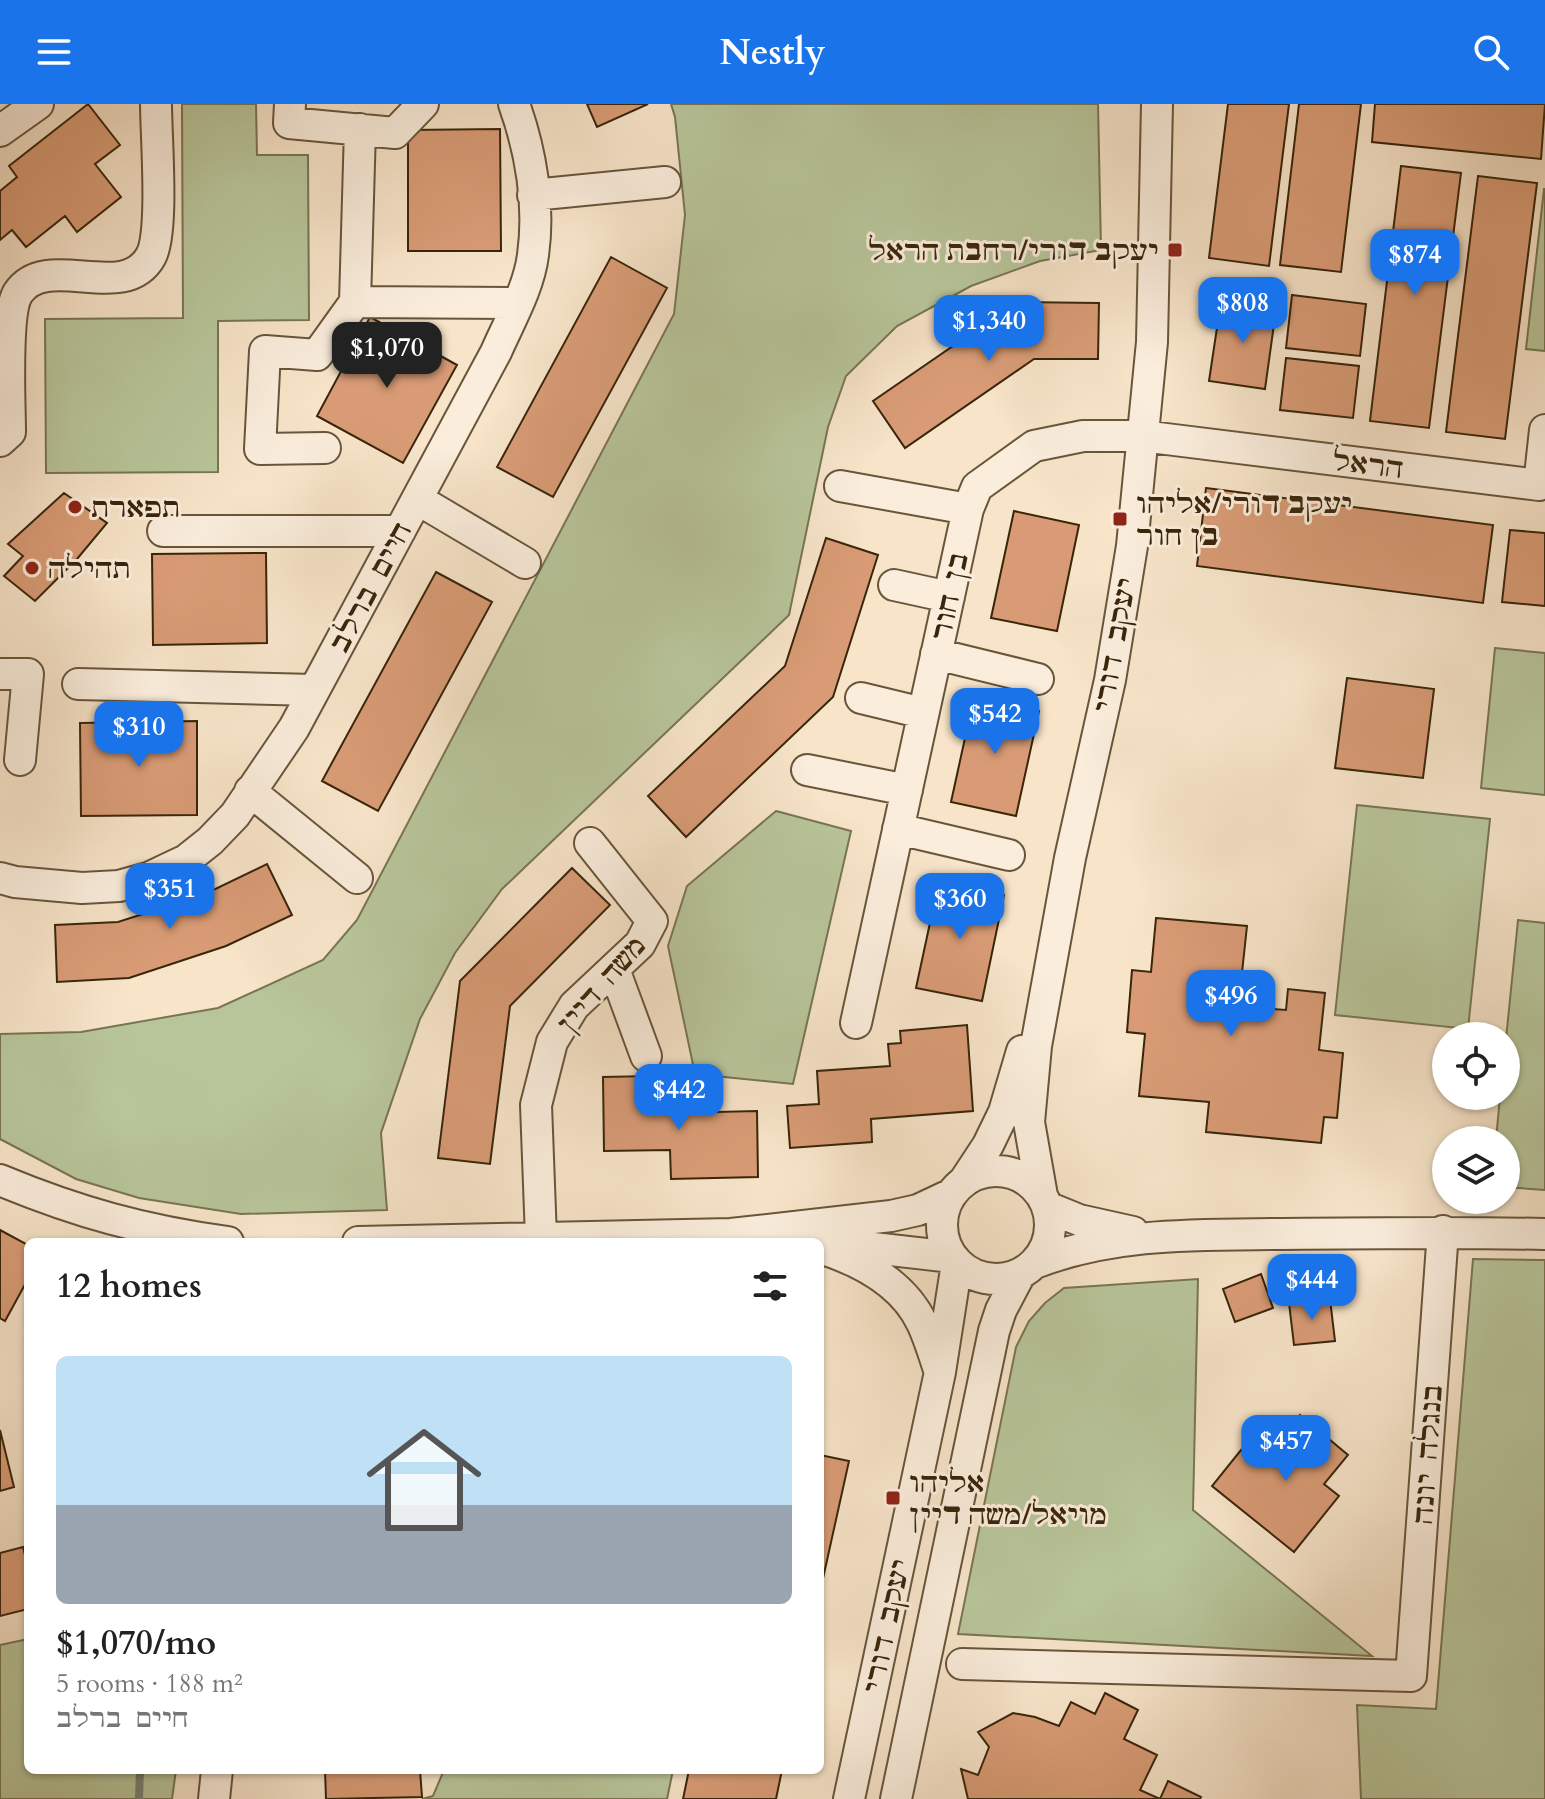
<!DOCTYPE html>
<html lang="en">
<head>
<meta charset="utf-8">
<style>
  :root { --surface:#fff; --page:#f2f2f2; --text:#222; --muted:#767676; --line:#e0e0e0; --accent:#1a73e8 }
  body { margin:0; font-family:Cardo,"Frank Ruhl Libre",serif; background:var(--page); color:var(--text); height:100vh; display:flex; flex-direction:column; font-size:30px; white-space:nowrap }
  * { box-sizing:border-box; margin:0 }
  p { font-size:26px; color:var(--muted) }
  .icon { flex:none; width:44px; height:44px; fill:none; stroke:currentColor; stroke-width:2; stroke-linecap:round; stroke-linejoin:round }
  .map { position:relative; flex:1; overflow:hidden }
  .sheet { position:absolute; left:24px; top:1134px; width:800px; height:536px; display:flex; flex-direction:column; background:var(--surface); border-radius:12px; box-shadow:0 2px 6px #0004 }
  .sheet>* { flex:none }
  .controls { position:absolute; left:1432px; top:918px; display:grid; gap:16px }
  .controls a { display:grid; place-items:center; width:88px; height:88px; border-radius:50%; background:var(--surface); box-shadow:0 2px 6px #0004; font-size:40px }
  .price { position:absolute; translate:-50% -68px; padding:0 18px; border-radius:16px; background:var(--accent); color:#fff; font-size:26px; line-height:52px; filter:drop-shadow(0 2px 4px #0008) }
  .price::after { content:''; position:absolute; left:50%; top:48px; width:24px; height:18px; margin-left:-12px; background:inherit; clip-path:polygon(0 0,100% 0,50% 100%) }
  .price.active { background:#222; color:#fff }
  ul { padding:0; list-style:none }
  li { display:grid; align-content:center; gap:16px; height:424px; padding:0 32px }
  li+li { border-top:2px solid var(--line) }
  li span { display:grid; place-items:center; height:248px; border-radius:12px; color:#555 }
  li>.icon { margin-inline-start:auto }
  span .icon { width:144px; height:144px; fill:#fffc; stroke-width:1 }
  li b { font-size:34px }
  h2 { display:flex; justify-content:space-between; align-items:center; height:96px; padding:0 32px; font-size:34px }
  header { display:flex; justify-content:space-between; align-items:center; height:104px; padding:0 32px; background:var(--accent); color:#fff; font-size:36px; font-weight:800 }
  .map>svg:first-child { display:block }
</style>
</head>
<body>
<header><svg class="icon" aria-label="menu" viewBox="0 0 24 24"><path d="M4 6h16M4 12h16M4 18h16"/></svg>Nestly<svg class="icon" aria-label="search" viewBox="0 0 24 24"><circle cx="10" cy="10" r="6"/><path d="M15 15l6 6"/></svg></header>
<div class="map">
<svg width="1545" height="1695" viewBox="0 0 1545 1695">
  <rect width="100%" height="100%" fill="#f7e4c9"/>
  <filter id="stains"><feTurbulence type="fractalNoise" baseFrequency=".0025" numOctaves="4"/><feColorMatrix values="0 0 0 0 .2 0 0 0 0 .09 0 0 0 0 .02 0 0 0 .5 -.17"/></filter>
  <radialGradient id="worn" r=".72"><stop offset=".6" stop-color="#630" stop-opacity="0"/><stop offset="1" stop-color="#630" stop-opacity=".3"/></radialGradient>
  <!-- green -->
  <path fill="#b8c59a" stroke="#787552" stroke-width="2" d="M182 0H256L257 51H308L309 216 218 217V368L46 369 45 215 183 214Z
    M671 0H1098L1101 146 1040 157 971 182 897 222 846 272 828 323 789 511 502 785 455 849 420 915 381 1029 387 1106 241 1110 139 1094 76 1075 0 1035V930L81 928 218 904 323 856 357 816 674 210 685 111 675 13Z
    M1544 85H1545V247L1526 245Z
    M1495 544 1545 549V691L1481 684Z
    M1357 701 1490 715 1468 925 1335 911Z
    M776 707 851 727 793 980 695 970 668 842 687 782Z
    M1518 816 1545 819V1086L1506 1083V1036H1496L1500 992H1506V935Z
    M1473 1155 1545 1156V1695H1361L1357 1601 1436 1605Z
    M1198 1175 1193 1406 1372 1552 958 1530 1016 1243 1029 1217 1045 1199 1064 1184Z
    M28 1535V1666H176L172 1695H0V1541Z
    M444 1666H673L667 1695H422L433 1692Z"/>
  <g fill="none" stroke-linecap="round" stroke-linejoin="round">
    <!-- stream -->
    <path stroke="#768174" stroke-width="8" d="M139 1695 140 1666"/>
  </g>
  <!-- building -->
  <path fill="#d89b75" stroke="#39250a" stroke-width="2" d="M88 0 120 41 95 60 121 93 77 128 65 112 26 143 12 126 0 136V87L17 73 9 62Z
    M587 0H648L597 23Z
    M1228 0H1289L1269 162 1209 154Z
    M1299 0H1361L1341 168 1280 161Z
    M1375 0H1545L1541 55 1372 38Z
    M500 25 501 147H408V26Z
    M1401 62 1461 69 1429 324 1370 317Z
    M1478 72 1537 79 1505 335 1446 328Z
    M611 153 667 184 553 393 497 363Z
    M1292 191 1366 200 1360 252 1286 244Z
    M1221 197 1276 206 1265 285 1209 277Z
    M1017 198 1099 199 1098 255H1034L905 344 873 297Z
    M370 213 457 261 403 359 317 312Z
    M1286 254 1359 262 1353 314 1280 306Z
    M1206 384 1493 421 1483 499 1197 462Z
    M64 389 107 419 77 455 35 497 4 472 23 452 8 440Z
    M1014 407 1079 421 1057 527 991 514Z
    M1510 426 1545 429V502L1502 498Z
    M826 434 878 451 833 593 686 733 648 692 785 562Z
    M266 449 267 539 153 541 152 450Z
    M436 468 492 498 378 707 322 677Z
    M1347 574 1434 585 1423 674 1335 664Z
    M974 593 1039 607 1016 712 951 698Z
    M197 617V711L81 712 80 619Z
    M267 760 292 811 226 842 129 874 57 878 55 821 118 818 205 790Z
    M572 764 610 801 510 902 490 1060 438 1054 460 877Z
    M939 777 1004 791 982 897 916 884Z
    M1156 814 1247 822 1241 878 1263 880 1261 904 1286 906 1288 885 1325 889 1319 946 1343 949 1337 1014 1324 1013 1321 1039 1206 1028 1209 998 1139 992 1145 930 1127 928 1132 866 1151 868Z
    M967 921 973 1007 871 1015 872 1038 790 1044 787 1002 819 1000 817 967 890 962 888 940 901 939 900 927Z
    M651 972 652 997H674V1009L757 1007 758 1073 671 1075 670 1046 604 1047 603 973Z
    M0 1126 28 1141V1175L5 1217 0 1214Z
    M1261 1170 1273 1204 1235 1218 1223 1185Z
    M1330 1195 1335 1237 1294 1241 1289 1199Z
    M1300 1311 1348 1351 1324 1380 1339 1392 1294 1448 1212 1382 1241 1346 1259 1361Z
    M0 1326 14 1383 0 1387Z
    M820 1351 849 1357 820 1488Z
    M23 1443 28 1463V1505L0 1512V1449Z
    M1105 1589 1138 1606 1124 1635 1157 1651 1140 1686 1160 1695H968L961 1665 978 1671 989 1643 978 1628 1013 1609 1035 1613 1059 1622 1071 1598 1095 1610Z
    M325 1666H420L422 1693 326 1695Z
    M689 1666H782L776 1695H683Z
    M1168 1677 1201 1693 1200 1695H1160Z"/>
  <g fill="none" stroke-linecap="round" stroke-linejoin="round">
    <!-- minor casing -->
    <g stroke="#68553a" stroke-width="34">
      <path id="minor" d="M290 0 289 19 395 29 423 0
        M360 25 355 198 518 199
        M0 27 38 0
        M533 91 665 78
        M0 337 10 328C10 300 5 209 18 189 47 146 124 201 151 152 164 127 156 32 156 0
        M325 344 260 345 265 247 317 251 355 198
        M840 382 968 405
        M417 395 525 459
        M163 427H400
        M894 481 949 493
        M936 550 1038 575
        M0 570H28L20 656
        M78 580 314 586
        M861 594 923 609
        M807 666 907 686
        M250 687 357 774
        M898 725 1009 751
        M0 774 15 778 82 784 119 782 148 774 186 756 210 737 235 711 294 624 496 248C509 218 529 184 533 151 540 101 531 47 514 0
        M614 865 646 952
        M856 919 968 405 977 383 1034 342 1083 332H1142L1539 381 1545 326
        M942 1121a54 54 0 1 1 108 0a54 54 0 1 1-108 0Z
        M0 1076C77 1108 145 1127 228 1138
        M965 1076 988 1041 1004 1008 1022 947
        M1042 1092 1029 1018 1036 942 1070 754 1110 576 1132 442 1152 238 1157 0
        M1047 1103 1079 1116 1133 1128
        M541 1134 536 1001 552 938 574 902 640 840 652 817 590 739
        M358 1138 731 1130 891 1112 918 1106 952 1090
        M838 1140 952 1153
        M820 1144C861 1157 903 1179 922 1219 929 1234 934 1250 939 1266
        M1035 1159C1115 1128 1199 1131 1282 1130 1370 1129 1457 1128 1545 1130
        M962 1560 1411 1572 1443 1127
        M214 1695 217 1666
        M849 1695 940 1268 957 1159
        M896 1695 994 1227 1001 1206 1020 1170"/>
    </g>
    <!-- minor -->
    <use href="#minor" stroke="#faeddc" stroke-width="30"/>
  </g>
  <!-- markers -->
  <g fill="#8f2418" stroke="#faeddc" stroke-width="3">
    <rect x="1167" y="138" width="16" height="16" rx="4"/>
    <circle cx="75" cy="403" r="8"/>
    <rect x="1112" y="407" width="16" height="16" rx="4"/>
    <circle cx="32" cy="464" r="8"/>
    <rect x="885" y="1386" width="16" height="16" rx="4"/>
  </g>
  <g text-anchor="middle" stroke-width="6" stroke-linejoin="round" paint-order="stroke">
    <!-- poi labels -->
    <g font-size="28" font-weight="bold" fill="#39250a" stroke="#faeddc" text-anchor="start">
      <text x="1159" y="156" text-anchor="end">יעקב דורי/רחבת הראל</text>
      <text x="1136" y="409">יעקב דורי/אליהו<tspan x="1136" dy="32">בן חור</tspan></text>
      <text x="91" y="413">תפארת</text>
      <text x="48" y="474">תהילה</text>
      <text x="909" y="1388">אליהו<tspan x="909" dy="32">מויאל/משה דיין</tspan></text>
    </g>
    <!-- street labels -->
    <g font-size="28" fill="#39250a" stroke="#faeddc">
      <text transform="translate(1368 360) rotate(7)" y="10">הראל</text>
      <text transform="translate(370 483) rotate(-62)" y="10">חיים ברלב</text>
      <text transform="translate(949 492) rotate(-78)" y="10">בן חור</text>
      <text transform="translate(1114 541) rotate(-80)" y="10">יעקב דורי</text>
      <text transform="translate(601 880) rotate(-49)" y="10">משה דיין</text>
      <text transform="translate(1427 1350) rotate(-86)" y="10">בנגלה יונה</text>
      <text transform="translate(886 1522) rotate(-78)" y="10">יעקב דורי</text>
    </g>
  </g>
  <rect width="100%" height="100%" filter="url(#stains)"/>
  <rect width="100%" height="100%" fill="url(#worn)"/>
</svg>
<div class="controls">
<a><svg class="icon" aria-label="locate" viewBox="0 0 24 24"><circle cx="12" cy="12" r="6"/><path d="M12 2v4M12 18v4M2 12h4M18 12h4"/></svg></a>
<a><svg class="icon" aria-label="layers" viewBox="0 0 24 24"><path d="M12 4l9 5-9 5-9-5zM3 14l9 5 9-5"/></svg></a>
</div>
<b class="price" style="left:1415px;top:193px">$874</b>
<b class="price" style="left:1243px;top:241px">$808</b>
<b class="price" style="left:989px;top:259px">$1,340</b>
<b class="price active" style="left:387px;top:286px">$1,070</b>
<b class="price" style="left:995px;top:652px">$542</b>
<b class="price" style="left:139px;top:665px">$310</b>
<b class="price" style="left:170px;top:827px">$351</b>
<b class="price" style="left:960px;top:837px">$360</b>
<b class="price" style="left:1231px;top:934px">$496</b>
<b class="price" style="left:679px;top:1028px">$442</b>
<b class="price" style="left:1312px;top:1218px">$444</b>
<b class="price" style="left:1286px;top:1379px">$457</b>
<section class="sheet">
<h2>12 homes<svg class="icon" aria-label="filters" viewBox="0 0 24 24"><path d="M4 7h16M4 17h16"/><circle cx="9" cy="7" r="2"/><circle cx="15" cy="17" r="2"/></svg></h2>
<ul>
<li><span style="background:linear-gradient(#bfe0f5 60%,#9aa5b1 0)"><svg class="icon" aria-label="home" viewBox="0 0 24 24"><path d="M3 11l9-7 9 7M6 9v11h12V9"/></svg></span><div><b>$1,070/mo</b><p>5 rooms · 188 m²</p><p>חיים ברלב</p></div></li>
</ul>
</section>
</div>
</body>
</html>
